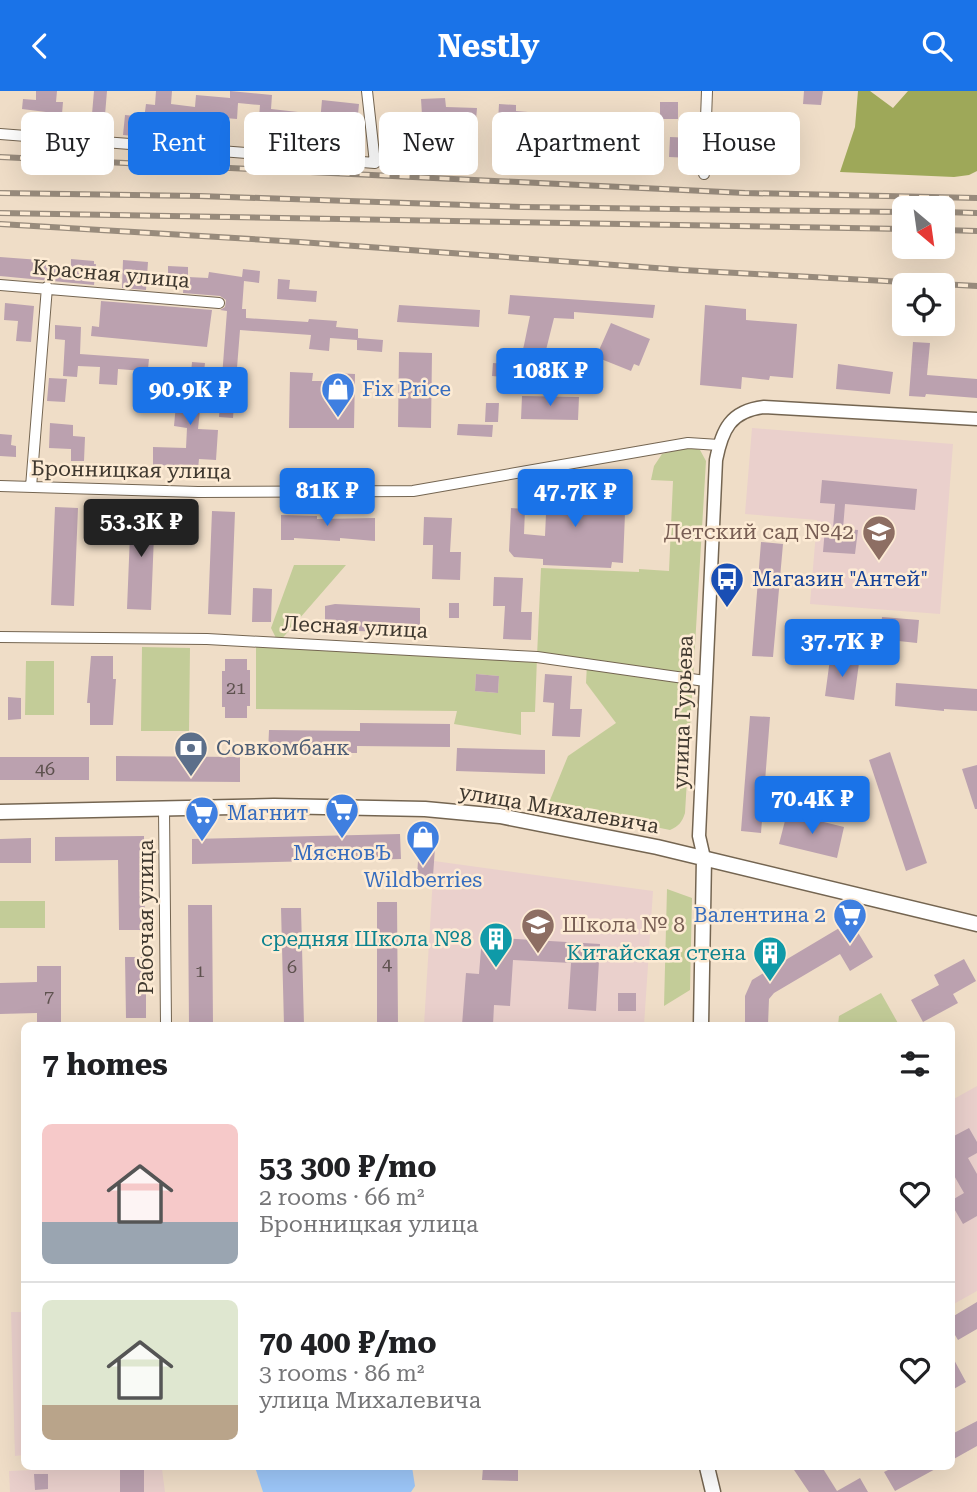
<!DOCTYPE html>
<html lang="en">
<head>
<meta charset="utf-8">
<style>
  :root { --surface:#fff; --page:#f6f6f6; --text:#202124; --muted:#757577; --line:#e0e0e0; --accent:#1a73e8 }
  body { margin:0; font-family:"Roboto Serif",serif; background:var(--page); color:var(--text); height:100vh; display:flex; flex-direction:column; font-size:26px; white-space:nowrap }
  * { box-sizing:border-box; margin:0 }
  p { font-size:23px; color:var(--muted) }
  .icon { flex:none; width:38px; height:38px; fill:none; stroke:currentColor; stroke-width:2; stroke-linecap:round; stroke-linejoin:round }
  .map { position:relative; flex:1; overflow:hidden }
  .drawer { position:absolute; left:21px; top:931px; width:934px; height:448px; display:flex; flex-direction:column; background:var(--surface); border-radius:10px; box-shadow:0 7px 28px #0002 }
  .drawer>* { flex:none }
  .banner { position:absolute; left:21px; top:21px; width:936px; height:63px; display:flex; gap:14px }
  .needle { width:46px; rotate:151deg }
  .controls { position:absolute; left:892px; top:105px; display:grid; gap:14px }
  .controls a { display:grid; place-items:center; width:63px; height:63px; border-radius:10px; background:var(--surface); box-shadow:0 7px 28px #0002; font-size:35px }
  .price { position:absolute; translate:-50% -60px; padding:0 16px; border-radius:7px; background:var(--accent); color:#fff; font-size:23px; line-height:46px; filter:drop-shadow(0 2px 4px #0008) }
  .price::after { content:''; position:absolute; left:50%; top:42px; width:21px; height:16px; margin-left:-10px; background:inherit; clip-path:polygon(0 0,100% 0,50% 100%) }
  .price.on { background:#222; color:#fff }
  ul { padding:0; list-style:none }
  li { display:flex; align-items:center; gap:21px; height:175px; padding:0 21px }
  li+li { border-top:2px solid var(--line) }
  li span { display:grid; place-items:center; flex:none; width:196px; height:140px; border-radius:10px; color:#555 }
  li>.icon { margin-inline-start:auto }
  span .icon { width:84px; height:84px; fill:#fffc; stroke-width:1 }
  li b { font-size:30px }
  h2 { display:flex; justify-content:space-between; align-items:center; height:84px; padding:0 21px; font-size:30px }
  .tag { padding:0 24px; border-radius:10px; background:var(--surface); box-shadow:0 7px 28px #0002; font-size:24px; line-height:63px }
  .tag.on { background:var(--accent); color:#fff }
  header { display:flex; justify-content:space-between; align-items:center; height:91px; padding:0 21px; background:var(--accent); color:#fff; font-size:32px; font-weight:700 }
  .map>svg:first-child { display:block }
</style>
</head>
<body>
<header><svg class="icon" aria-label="back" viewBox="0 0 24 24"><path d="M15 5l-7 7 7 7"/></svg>Nestly<svg class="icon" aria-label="search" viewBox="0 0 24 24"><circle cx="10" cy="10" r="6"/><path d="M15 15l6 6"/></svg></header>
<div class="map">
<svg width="977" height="1401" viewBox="0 0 977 1401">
  <rect width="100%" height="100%" fill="#efddc7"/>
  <!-- education -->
  <path fill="#ead0cc" d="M752 337 953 353 940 523 810 513 817 429 745 423Z
    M434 770 653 800 644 934H424Z
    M977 995V1200L952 1214V1009Z
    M11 1221H24V1364L15 1365Z
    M100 1376H151L152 1379 162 1378 165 1401H10L9 1380Z"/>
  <!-- green -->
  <path fill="#c3cc98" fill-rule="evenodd" d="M690 356 700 359 706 370 685 722C682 731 679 735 670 739L548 714 568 665 616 632 586 592 587 573 537 566 535 621H521V644L454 633 457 620 256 618V550L278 551 271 537 294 474H346L279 551 537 565 541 477 639 481V478L669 480 673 390 651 389 654 375 662 363ZM476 583 499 585 498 602 475 600Z
    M142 556 190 557 189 640H141Z
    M26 570H54V624H25Z
    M667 798 692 807 690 899 664 915Z
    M0 810H45V837H0Z
    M881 902 899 934H838L839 925Z"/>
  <!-- forest -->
  <path fill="#9ea859" d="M858 0H870L893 17 908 0H977V80L969 84 954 86 840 81 855 36Z"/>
  <!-- water -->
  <path fill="#9dc7f9" d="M255 1376H412L415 1395 411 1401H263Z"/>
  <!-- building -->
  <path fill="#bba1af" d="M36 0H57L56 11H63L62 23 22 18 23 8 36 9Z
    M94 0H107L105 24 92 23Z
    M156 0H172L171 13 195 16 196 4 230 7V0L272 4 271 18 307 22 304 45 258 39 260 14 238 12 237 28 213 26 212 35 182 33 183 23 165 22 164 30 144 28 146 13 155 14Z
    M804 0H823L821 14 803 13Z
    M445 7 446 16 477 17 475 41 457 40 458 38 423 40 421 8Z
    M322 9 359 13 357 34 320 31Z
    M660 11H678V28H660Z
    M499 13 516 14V20L540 22 538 49 524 48 525 32 498 30Z
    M125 24 136 25 134 45 123 44Z
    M563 37 582 38 581 41 636 45 635 60 621 59V62L561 58Z
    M728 40 746 41 745 48 791 50 790 69 726 65Z
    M670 46 693 47 692 67 669 66Z
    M0 166 40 169V172L71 175V168L94 170V173H96L94 194 0 185Z
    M123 169 148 171 146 199 122 197Z
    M168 175 188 176V186L208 187 209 181 242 186 243 178 260 180 259 192 244 190 242 218H246V227L308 231 309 228 337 230 336 236 358 238V247L383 249 382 261 357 259V249L330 247 329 260 309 258 311 244 240 239 233 327 219 326 227 220 220 219 225 216 226 209 220 205 183 202 184 187 168 186Z
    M278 188 290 189 289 198 317 200 316 211 277 208Z
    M510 204 655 214 653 227 574 221V228L554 227 546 259 587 268 581 288 542 280 540 289 492 285 493 272 519 274 524 254 530 225 508 223Z
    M101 210 212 219 207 256 91 245 92 235 99 236Z
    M5 212 34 215 31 251 16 250 18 230 4 229Z
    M399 214 480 219 479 236 397 231Z
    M705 214 746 218V229L797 233 793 287 770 285 769 289 742 286 741 298 700 294Z
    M611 232 650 248 639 275 634 273 631 280 596 266Z
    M55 234 81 236 80 263 149 268 148 278H155L154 290 142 289 143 280 118 278 117 294 99 293 100 276 78 275 77 286 63 285 65 249 55 248Z
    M913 251 930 252 927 284 977 288V307L926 303 925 306 909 305Z
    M399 261 432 262 431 337 398 336Z
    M192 271 205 272 198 338 218 339 216 369 199 368 198 378H185L186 375 153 374V356L186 357 187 337 174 335 178 291 190 293Z
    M838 273 893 281 890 303 836 298Z
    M290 281 313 282 312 290H333V282L355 283 354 337H289Z
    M49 287 67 288 65 311 47 310Z
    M522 305 579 306 578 329 521 328Z
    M486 312H499L498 331H485Z
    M50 332 73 334V345L85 346 84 370H71V358L49 357Z
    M458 333 493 334 492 346 457 344Z
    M0 343 12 344 11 354 16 355V366L0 365Z
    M822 389 917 398 915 419 845 413 843 438 858 439 855 463 823 461 825 437H833L835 413 820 412Z
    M556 395 626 398 623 472 612 471 611 477 543 474V468L514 466 509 460 511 417 525 418 524 443 545 445 547 401 555 402Z
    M55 416 78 417 74 515 51 514Z
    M131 418 155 419 151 519 127 518Z
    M212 420 235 421 231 524 208 523Z
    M281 424 317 425V428L375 427V450L340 447V450L294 447V449H281Z
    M424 426 452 427 450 461H461L460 489 432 488 433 454H423Z
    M761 451 783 453 773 566 752 565Z
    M494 486 523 487 521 521H532L531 549 503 548 505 515H493Z
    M253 497 272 498 271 531H252Z
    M449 512H459V527H449Z
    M335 513 420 517V541L384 538V541L359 540V537L325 538V515Z
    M882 526 919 529 917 552 880 548Z
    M91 565H113V588H116L113 634H90V612H87Z
    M225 568H247V579H250V615H247V627H225V616H222V580H225Z
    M830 568 859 572 854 609 825 605Z
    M476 583 499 585 498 602 475 600Z
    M545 583 572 585 570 618H582L580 646 552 645 554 612 543 611Z
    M896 592 977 598V620L944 618V620L895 615Z
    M8 606 21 607V628L8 629Z
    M750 625 770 626 761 742 741 740Z
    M360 632 450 633V656L357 655V662H268L269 639 360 640Z
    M457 657 545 659V683L456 680Z
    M890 661 927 772 906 780 869 669Z
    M116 665 240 666V691L116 690Z
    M0 666H89V689H0Z
    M977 674V718H975L962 678Z
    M787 722 844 736 837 767 779 753Z
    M400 743 401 768 192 773V748Z
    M144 745 145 839H119L118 769 55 770V746Z
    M31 747V772H0V748Z
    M419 755 435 756 433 786 417 785Z
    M377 811H397L398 934H377Z
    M188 814H212L213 934H189Z
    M281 817H301L304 934H284Z
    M851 830 873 866 850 880 840 863 774 902 769 908 768 934H745V905L752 889Z
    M482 846 600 853 596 920 568 918 571 872 513 869 510 915 494 914 493 934H462L466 882 479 883Z
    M125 866H146V927H126Z
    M964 868 976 890 953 903 958 912 923 931 911 909 939 894 934 884Z
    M37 875H61V934H37V922L0 923V892L37 891Z
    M618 902H636V920H618Z
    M969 1037 977 1051V1062L968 1067 977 1083V1125L963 1133 952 1114V1109L964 1102 952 1081V1046Z
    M977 1211V1238L958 1249 952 1239V1226Z
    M952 1265 966 1291 952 1299Z
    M977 1330V1355L952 1369V1343Z
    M144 1376V1401H120V1377Z
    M483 1376H518V1390L482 1389Z
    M792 1376H822L837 1400 860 1387 868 1401H809Z
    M894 1376H939L895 1400 884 1381Z
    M34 1383H48V1398L35 1399Z"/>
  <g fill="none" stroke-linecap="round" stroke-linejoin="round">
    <!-- minor casing -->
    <g stroke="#746551" stroke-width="12">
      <path id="minor" d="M0 43 375 72 367 0
        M704 83 707 0
        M0 194 219 212
        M0 395 198 401 413 400 688 352 719 354
        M31 396 47 196
        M0 546 207 548 537 566 705 590
        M164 718 166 934"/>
    </g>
    <!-- tertiary casing -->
    <g stroke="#746551" stroke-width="15">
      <path id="tertiary" d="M704 767 699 745 716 369C722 339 730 320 764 316L977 328"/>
    </g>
    <!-- secondary casing -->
    <g stroke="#746551" stroke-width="17">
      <path id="secondary" d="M0 721 274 715 425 718 500 725 657 756 977 833
        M701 934 704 767
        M707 1376 713 1401"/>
    </g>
    <!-- minor -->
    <use href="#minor" stroke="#fff" stroke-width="10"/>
    <!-- tertiary -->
    <use href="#tertiary" stroke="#fff" stroke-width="12"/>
    <!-- secondary -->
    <use href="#secondary" stroke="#fff" stroke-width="14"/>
    <!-- rail casing -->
    <g stroke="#988b7c" stroke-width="6">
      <path id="rail" d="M0 66 745 102 977 107
        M0 102 199 105 523 116 905 121
        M943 121 977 122
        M0 122 905 138
        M0 133 300 151 683 179 977 195
        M943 139 977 140"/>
    </g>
    <!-- rail -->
    <use href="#rail" stroke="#fdebd4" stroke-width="3.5" stroke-dasharray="10" stroke-linecap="butt"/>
  </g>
  <!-- icons -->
  <defs>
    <g id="shop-pin" transform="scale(1.75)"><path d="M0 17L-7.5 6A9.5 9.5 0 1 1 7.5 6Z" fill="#3f7fe0" stroke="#fdebd4"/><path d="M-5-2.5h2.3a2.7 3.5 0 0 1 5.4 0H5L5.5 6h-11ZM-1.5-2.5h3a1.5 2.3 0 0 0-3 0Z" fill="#fff"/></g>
    <g id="school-pin" transform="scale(1.75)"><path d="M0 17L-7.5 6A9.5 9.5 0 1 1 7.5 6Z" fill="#8d6e63" stroke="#fdebd4"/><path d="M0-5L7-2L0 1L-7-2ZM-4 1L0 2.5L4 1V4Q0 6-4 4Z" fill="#fff"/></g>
    <g id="bus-pin" transform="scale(1.75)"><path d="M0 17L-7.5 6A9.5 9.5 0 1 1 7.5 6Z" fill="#1a4fb4" stroke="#fdebd4"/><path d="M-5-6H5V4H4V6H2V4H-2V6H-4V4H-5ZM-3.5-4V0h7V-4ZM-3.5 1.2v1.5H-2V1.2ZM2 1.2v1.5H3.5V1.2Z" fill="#fff"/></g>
    <g id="bank-pin" transform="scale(1.75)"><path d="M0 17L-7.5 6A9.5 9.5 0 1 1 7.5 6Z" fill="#5c6f8a" stroke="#fdebd4"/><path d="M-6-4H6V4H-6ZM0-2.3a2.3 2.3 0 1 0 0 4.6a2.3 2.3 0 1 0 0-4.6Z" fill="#fff"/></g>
    <g id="supermarket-pin" transform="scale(1.75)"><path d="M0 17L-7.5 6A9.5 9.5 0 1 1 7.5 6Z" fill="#3f7fe0" stroke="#fdebd4"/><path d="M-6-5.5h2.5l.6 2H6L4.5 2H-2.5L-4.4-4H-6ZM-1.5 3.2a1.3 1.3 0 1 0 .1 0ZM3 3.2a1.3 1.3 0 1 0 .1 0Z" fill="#fff"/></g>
    <g id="building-pin" transform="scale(1.75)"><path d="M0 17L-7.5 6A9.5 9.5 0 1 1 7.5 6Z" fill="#0f9aa8" stroke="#fdebd4"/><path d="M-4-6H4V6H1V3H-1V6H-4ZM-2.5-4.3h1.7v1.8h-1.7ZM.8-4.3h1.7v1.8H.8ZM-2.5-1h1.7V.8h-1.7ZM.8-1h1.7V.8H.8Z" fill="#fff"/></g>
  </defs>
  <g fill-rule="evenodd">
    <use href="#shop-pin" x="338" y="298"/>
    <use href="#school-pin" x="879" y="441"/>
    <use href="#bus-pin" x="727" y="488"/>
    <use href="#bank-pin" x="191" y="657"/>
    <use href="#supermarket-pin" x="342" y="719"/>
    <use href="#supermarket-pin" x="202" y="722"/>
    <use href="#shop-pin" x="423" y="746"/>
    <use href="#supermarket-pin" x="850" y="824"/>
    <use href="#school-pin" x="538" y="834"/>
    <use href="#building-pin" x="496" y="848"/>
    <use href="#building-pin" x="770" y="862"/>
  </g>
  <g text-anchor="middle" stroke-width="5" stroke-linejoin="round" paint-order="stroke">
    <!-- number labels -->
    <g font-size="18" fill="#5e524f">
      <text x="236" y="603">21</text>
      <text x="45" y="684">46</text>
      <text x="387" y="879">4</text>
      <text x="292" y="882">6</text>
      <text x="200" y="886">1</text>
      <text x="49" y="912">7</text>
    </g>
    <!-- street labels -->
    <g font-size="21" fill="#3f382f" stroke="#fdebd4">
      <text transform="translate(111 183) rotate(5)" y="7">Красная улица</text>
      <text transform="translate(131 379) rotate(1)" y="7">Бронницкая улица</text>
      <text transform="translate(355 536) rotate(3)" y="7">Лесная улица</text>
      <text transform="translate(683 621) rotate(-88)" y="7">улица Гурьева</text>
      <text transform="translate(559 718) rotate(10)" y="7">улица Михалевича</text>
      <text transform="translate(146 826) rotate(-90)" y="7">Рабочая улица</text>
    </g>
    <!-- shop labels -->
    <g font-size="21" fill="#366cbe" stroke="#fdebd4" text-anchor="start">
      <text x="362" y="305">Fix Price</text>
      <text x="227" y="729">Магнит</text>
      <text x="342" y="769" text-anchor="middle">МясновЪ</text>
      <text x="423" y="796" text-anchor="middle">Wildberries</text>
      <text x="826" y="831" text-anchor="end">Валентина 2</text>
    </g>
    <!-- education labels -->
    <g font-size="21" fill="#785e54" stroke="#fdebd4" text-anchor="end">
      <text x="854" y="448">Детский сад №42</text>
      <text x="562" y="841" text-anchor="start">Школа № 8</text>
    </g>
    <!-- transit labels -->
    <g font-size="21" fill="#164399" stroke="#fdebd4" text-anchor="start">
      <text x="752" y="495">Магазин "Антей"</text>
    </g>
    <!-- service labels -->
    <g font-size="21" fill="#4e5e75" stroke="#fdebd4" text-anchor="start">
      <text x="216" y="664">Совкомбанк</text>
    </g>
    <!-- culture labels -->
    <g font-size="21" fill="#0d838f" stroke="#fdebd4" text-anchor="end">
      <text x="472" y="855">средняя Школа №8</text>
      <text x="746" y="869">Китайская стена</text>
    </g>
  </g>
</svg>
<div class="controls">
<a><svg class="needle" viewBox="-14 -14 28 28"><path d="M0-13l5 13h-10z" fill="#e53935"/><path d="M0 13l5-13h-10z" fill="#757577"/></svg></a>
<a><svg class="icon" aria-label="locate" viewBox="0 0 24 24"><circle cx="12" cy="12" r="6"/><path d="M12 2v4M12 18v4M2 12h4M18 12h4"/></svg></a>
</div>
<b class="price" style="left:550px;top:317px">108K ₽</b>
<b class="price" style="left:190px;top:336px">90.9K ₽</b>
<b class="price" style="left:327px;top:437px">81K ₽</b>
<b class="price" style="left:575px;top:438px">47.7K ₽</b>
<b class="price on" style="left:141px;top:468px">53.3K ₽</b>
<b class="price" style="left:842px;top:588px">37.7K ₽</b>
<b class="price" style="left:812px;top:745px">70.4K ₽</b>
<div class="banner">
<a class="tag">Buy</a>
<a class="tag on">Rent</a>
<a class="tag">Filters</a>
<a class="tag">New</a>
<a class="tag">Apartment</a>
<a class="tag">House</a>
</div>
<section class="drawer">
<h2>7 homes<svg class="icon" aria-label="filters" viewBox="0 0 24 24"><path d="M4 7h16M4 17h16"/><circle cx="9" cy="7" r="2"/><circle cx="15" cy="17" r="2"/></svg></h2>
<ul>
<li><span style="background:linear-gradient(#f6c9c9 70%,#9aa5b1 0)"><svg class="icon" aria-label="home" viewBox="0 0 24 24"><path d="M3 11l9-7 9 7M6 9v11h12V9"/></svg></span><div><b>53 300 ₽/mo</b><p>2 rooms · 66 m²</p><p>Бронницкая улица</p></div><svg class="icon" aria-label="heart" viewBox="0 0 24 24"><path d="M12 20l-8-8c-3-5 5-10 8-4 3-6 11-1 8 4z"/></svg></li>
<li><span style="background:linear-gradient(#dfe7d0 75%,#b9a48a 0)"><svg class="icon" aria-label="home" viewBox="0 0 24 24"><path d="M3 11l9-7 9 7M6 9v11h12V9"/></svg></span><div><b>70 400 ₽/mo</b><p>3 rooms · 86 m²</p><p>улица Михалевича</p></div><svg class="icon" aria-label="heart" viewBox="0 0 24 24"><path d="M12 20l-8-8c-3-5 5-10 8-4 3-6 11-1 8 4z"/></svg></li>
</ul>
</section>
</div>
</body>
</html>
